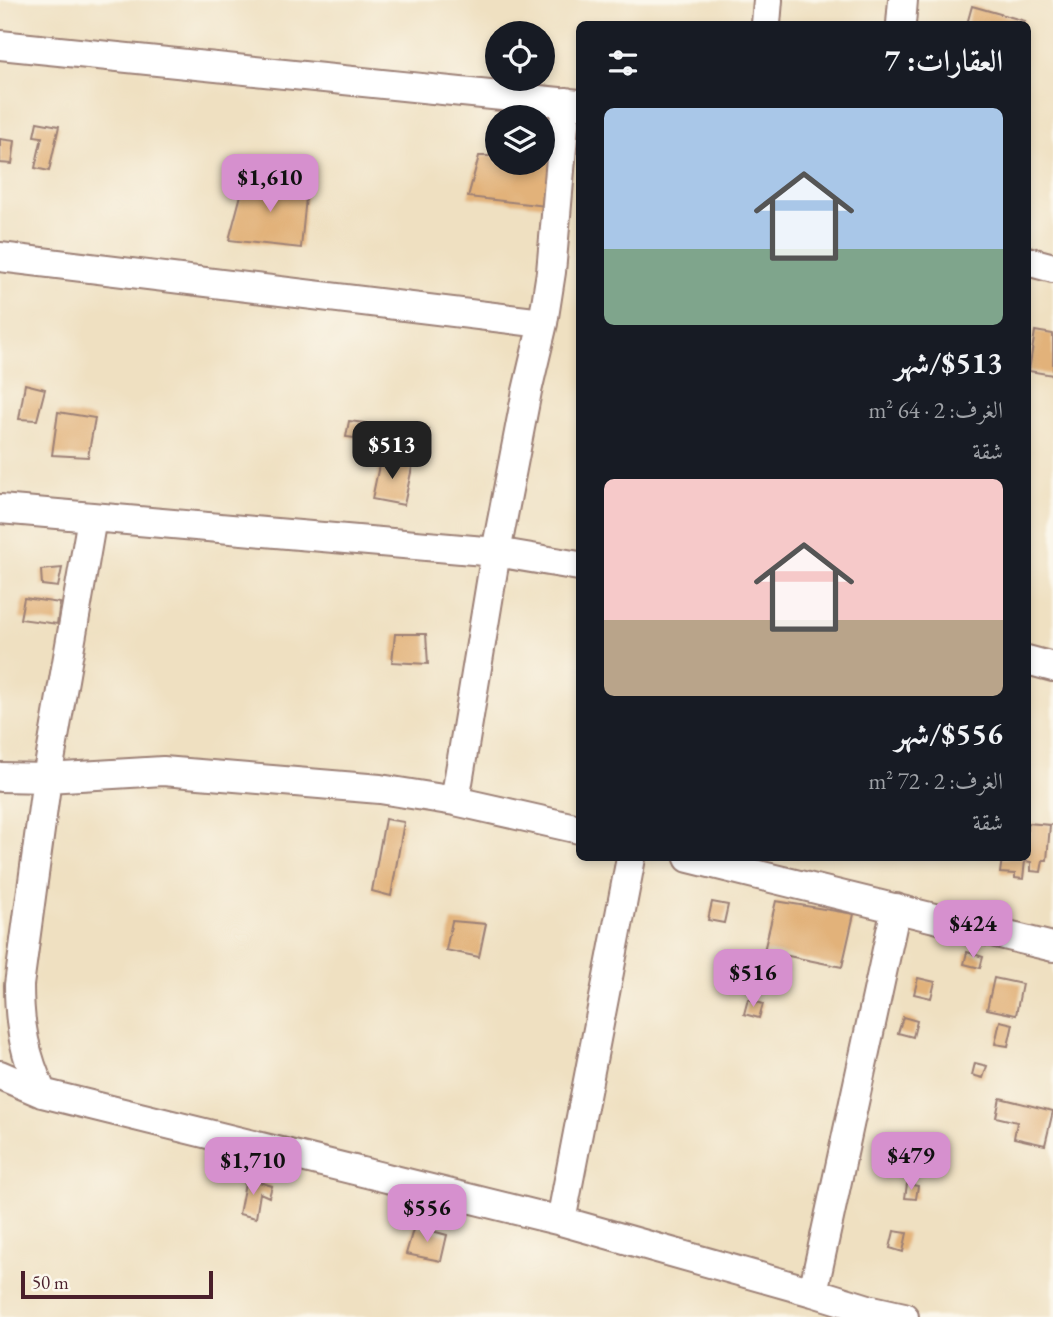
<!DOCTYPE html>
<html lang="ar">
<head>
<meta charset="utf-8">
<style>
  :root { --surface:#171b24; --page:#20242c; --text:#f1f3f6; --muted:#9ea1a6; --accent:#d690ce }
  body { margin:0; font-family:"EB Garamond",Amiri,serif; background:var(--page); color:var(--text); direction:rtl; height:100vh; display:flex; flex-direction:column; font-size:26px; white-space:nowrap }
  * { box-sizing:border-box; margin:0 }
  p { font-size:23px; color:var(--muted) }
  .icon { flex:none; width:38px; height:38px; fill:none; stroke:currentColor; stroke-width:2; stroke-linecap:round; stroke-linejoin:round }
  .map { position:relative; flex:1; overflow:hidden; direction:ltr }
  .panel { position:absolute; left:576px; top:21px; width:455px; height:840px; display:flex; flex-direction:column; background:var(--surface); border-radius:10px; box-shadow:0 4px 10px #0003; direction:rtl }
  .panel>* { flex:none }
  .buttons { position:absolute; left:485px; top:21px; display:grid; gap:14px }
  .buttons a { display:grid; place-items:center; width:70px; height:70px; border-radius:50%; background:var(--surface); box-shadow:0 4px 10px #0003; font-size:35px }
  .scale { position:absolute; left:21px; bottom:18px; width:192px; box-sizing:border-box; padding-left:7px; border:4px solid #4a1f2b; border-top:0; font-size:19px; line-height:24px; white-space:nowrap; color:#4a1f2b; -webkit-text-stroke:5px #fbf7ec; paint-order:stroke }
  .price { position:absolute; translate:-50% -60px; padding:0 16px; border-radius:14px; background:var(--accent); color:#111; font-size:23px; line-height:46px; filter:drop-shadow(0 2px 4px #0008) }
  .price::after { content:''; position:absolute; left:50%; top:42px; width:21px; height:16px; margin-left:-10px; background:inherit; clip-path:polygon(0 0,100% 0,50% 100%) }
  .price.on { background:#222; color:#fff }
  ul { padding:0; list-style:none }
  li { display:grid; align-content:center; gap:14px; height:371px; padding:0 28px }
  li span { display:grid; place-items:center; height:217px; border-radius:10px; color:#555 }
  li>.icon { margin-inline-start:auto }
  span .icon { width:126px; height:126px; fill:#fffc; stroke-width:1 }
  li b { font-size:30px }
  h2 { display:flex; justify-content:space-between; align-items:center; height:84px; padding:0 28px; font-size:30px }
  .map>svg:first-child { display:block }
</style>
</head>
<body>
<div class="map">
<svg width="1053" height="1317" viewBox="0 0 1053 1317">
  <rect width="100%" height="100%" fill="#fbf7ec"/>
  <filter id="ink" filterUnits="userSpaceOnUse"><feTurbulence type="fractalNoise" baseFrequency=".0143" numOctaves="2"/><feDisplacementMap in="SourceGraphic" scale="14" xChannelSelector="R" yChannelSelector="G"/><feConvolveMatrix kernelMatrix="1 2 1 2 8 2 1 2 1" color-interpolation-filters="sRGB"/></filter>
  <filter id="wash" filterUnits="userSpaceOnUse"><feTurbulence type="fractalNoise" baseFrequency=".00686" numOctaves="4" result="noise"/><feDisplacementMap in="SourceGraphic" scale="28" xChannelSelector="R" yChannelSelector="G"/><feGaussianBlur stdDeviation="1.57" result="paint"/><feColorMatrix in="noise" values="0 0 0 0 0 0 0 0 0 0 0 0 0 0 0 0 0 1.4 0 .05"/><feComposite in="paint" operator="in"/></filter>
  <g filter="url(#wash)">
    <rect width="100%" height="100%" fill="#efe0c1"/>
    <g id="blocks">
      <!-- building -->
      <path fill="#e2b27a" d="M972 6 1025 21 1024 24H967Z
        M37 122 59 126 49 171 35 168 42 137 34 136Z
        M0 139 15 141 12 164 0 163Z
        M479 156H497V163H542V158H558L546 206 468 197Z
        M245 180 307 187 301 248 229 240Z
        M1035 331 1053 334V375L1029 371Z
        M25 384 45 389 37 420 19 419Z
        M58 412 95 418 88 457 52 455Z
        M349 421 365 423 363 439 346 437Z
        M405 428 429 430 423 445H403Z
        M381 456 413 463 404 505 372 499Z
        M62 568 58 587 42 585 41 570Z
        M24 598 60 603 57 624 20 619Z
        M395 634H426L428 664 392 662Z
        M385 819 404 822 391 896 372 891Z
        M1027 823 1050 825 1047 860H1043L1041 872 1031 871V862L1025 861 1023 879 1015 878V874L1000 873 1002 858H1027Z
        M776 901 854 914 842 967 764 951Z
        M712 902 728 905 724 923 708 920Z
        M452 921 486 924 479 957 446 950Z
        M967 952 983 957 980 968 964 964Z
        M918 978 935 982 931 998 914 994Z
        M994 978 1022 984 1016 1015 987 1009Z
        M748 999 763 1004 759 1018 744 1014Z
        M903 1017 917 1021 913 1037 898 1033Z
        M1000 1021 1013 1024 1008 1046 995 1044Z
        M975 1063 987 1066 983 1078 972 1075Z
        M1000 1098 1053 1111 1045 1145 1014 1138 1017 1122 996 1117Z
        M246 1178 272 1186 269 1197 260 1193 256 1218 239 1214Z
        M907 1184 918 1186 916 1199 905 1198Z
        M414 1226 447 1235 441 1261 406 1254Z
        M894 1231 907 1233 903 1252 890 1248Z"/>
    </g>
  </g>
  <g filter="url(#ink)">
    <use href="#blocks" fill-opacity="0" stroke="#9c8076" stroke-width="2"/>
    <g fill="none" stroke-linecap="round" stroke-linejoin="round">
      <!-- minor casing -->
      <g stroke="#9c8076" stroke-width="32">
        <path id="minor" d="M766 24 768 0
          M901 24 903 0
          M0 45 579 104
          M0 257 543 323
          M1027 261 1053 268
          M0 509 496 552 579 566
          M1027 660 1053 667
          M0 777 47 778 163 771 380 789 455 801 579 829
          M455 801 496 552 527 391 543 323 551 272 566 102
          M689 858 1053 947
          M0 1075 42 1093 561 1221 813 1292 868 1309 904 1317
          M42 1093C25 1056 19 1026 19 985L47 778 92 518
          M561 1221 631 858
          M813 1292 896 908"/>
      </g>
      <!-- minor -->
      <use href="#minor" stroke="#fff" stroke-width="28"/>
    </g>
  </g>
</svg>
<div class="buttons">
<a><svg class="icon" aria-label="locate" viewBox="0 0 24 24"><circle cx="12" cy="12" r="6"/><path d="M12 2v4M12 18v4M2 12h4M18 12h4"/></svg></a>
<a><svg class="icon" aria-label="layers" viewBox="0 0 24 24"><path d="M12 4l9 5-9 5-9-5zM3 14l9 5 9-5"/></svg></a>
</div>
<div class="scale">50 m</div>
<b class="price" style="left:270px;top:214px">$1,610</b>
<b class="price on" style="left:392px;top:481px">$513</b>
<b class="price" style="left:973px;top:960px">$424</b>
<b class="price" style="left:753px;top:1009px">$516</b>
<b class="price" style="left:911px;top:1192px">$479</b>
<b class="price" style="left:253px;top:1197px">$1,710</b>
<b class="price" style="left:427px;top:1244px">$556</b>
<section class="panel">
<h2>العقارات: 7<svg class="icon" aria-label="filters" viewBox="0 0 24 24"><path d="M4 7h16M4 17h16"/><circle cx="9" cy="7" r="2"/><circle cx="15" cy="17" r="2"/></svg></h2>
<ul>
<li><span style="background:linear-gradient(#a9c7e8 65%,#7fa58c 0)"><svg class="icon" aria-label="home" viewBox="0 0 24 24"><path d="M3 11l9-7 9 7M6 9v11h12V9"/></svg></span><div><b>$513/شهر</b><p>الغرف: 2 · 64 m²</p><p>شقة</p></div></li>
<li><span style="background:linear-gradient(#f6c9c9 65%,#b9a48a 0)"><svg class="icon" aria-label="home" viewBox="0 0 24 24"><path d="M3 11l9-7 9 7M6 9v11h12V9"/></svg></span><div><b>$556/شهر</b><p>الغرف: 2 · 72 m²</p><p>شقة</p></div></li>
</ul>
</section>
</div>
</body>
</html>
